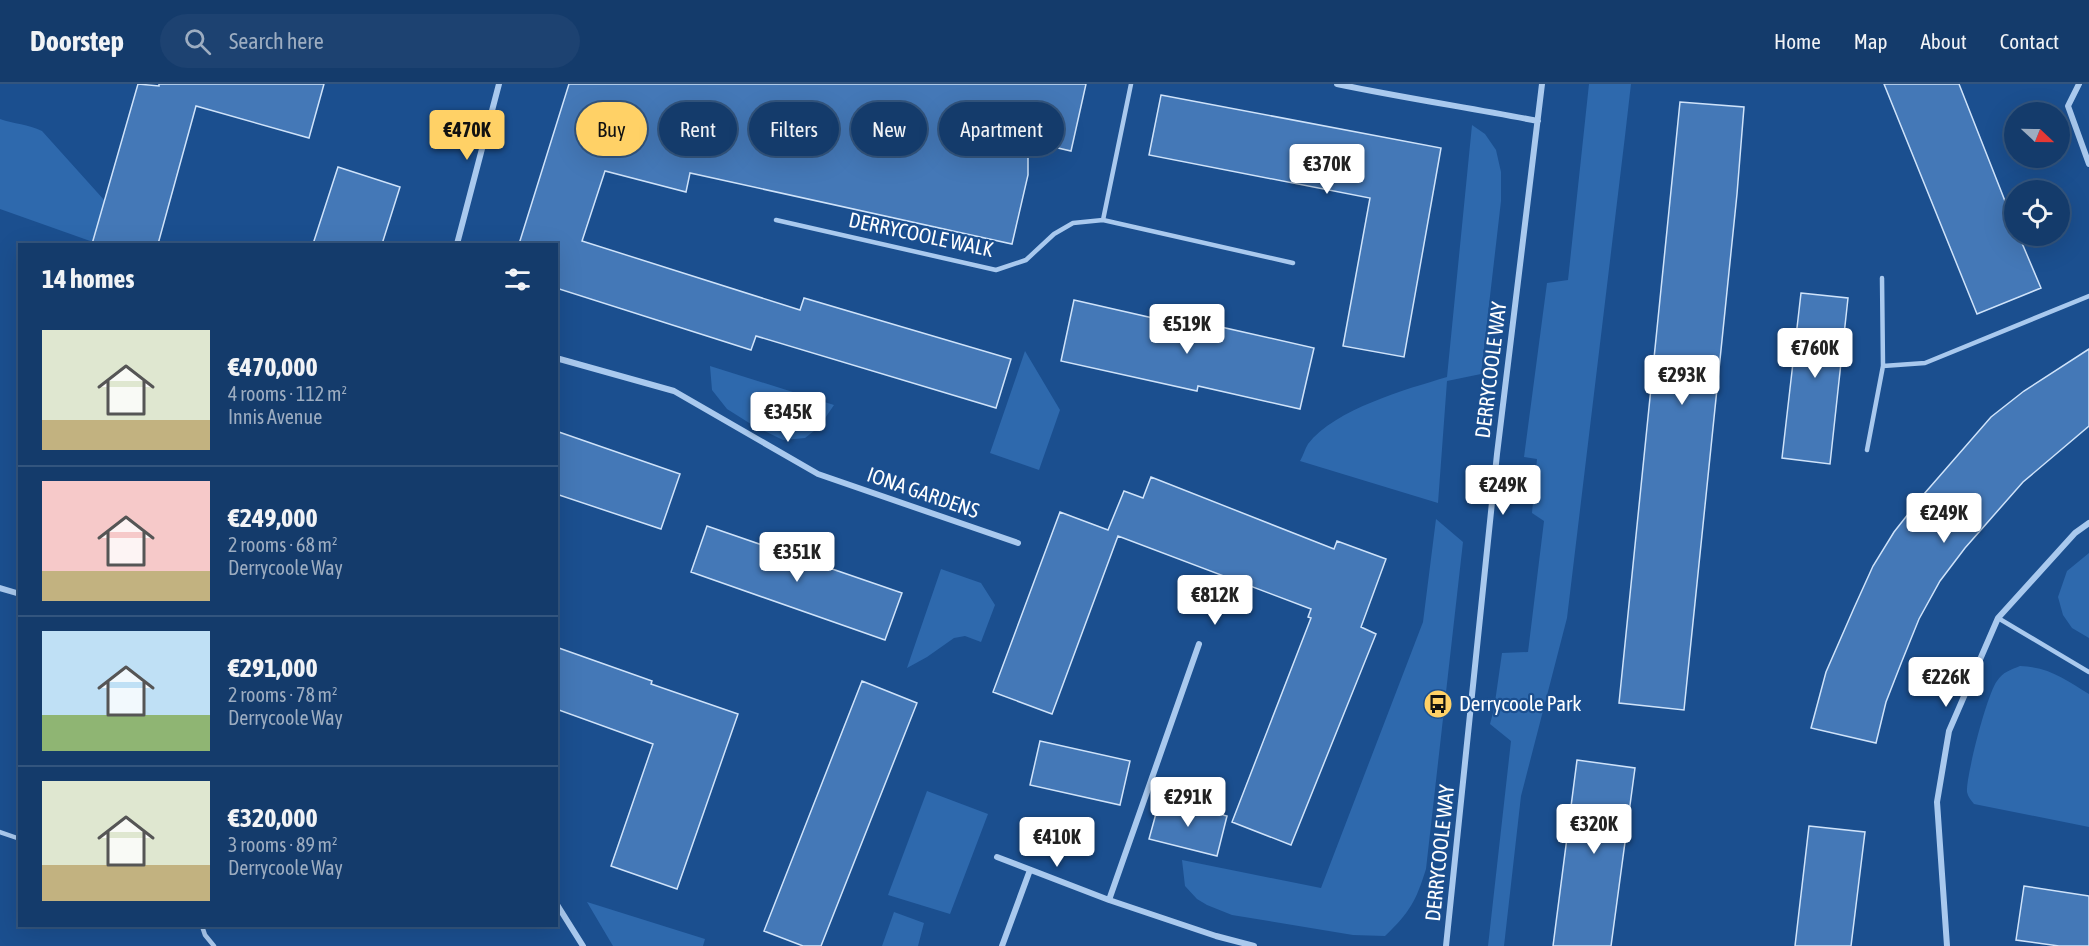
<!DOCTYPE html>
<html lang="en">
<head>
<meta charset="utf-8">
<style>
  :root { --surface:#143b6b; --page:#1d4271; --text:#f1f3f6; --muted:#9dadc1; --line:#33557e; --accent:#ffd166 }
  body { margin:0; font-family:"Asap Condensed",sans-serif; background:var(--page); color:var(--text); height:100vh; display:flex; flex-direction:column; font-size:22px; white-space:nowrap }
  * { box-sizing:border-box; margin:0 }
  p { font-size:20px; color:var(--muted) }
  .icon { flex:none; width:33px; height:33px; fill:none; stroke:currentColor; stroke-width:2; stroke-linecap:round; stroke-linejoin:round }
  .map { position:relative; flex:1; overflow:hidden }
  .side { position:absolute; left:18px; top:159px; width:540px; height:684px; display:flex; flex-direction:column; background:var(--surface); border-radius:0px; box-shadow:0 6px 24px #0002,0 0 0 2px var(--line) }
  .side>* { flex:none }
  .hud { position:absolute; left:576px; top:18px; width:570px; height:54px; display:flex; gap:12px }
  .needle { width:39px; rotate:112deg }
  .fabs { position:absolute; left:2004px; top:18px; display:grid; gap:12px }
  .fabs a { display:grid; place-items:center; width:66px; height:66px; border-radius:50%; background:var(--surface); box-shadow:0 6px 24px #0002,0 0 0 2px var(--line); font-size:30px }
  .price { position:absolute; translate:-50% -51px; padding:0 14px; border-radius:6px; background:#fff; color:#222; font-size:20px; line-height:39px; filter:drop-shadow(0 2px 3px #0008) }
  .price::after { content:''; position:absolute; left:50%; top:36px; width:18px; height:14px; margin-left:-9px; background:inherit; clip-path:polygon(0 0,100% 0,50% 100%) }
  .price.current { background:var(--accent); color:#111 }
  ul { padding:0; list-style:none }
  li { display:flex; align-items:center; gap:18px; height:150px; padding:0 24px }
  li+li { border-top:2px solid var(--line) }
  li span { display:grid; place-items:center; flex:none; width:168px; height:120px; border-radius:0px; color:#555 }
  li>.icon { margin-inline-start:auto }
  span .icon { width:72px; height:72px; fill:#fffc; stroke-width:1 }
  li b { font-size:26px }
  h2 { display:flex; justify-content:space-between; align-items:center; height:72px; padding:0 24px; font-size:26px }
  .chip { padding:0 21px; border-radius:27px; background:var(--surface); box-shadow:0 6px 24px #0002,0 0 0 2px var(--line); font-size:21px; line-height:54px }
  .chip.current { background:var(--accent); color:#111 }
  header { display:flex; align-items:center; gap:36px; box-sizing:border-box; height:84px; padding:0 30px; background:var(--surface); border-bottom:2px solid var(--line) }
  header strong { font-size:28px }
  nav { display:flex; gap:33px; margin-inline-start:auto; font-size:21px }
  .search { width:420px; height:54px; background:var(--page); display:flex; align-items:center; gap:15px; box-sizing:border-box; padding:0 21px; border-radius:33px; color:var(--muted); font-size:22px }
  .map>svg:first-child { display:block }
</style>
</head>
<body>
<header>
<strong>Doorstep</strong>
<div class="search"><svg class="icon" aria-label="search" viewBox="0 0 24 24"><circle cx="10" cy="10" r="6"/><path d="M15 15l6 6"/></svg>Search here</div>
<nav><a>Home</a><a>Map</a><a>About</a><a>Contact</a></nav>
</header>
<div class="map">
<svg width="2089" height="862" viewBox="0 0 2089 862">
  <rect width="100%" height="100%" fill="#1b4f8f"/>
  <!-- green -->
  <path fill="#2e69ad" d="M1589 0H1631L1625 52 1567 534 1521 712 1504 862H1488L1511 657 1490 640 1494 625 1502 569 1528 568 1544 437 1532 429 1537 375 1524 373 1547 199 1568 196Z
    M0 35C14 40 28 40 42 47L105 117 93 158 0 125Z
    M1472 41 1485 50 1496 66 1501 88V117L1481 290 1447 297 1438 419 1300 377C1303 372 1305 365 1308 360 1335 325 1407 305 1447 293Z
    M1025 267 1060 326 1039 386 990 369Z
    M710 282 834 321 819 343 805 354 783 356 754 342 727 325 712 306Z
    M1436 435 1463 458 1426 785C1416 817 1410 828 1385 852L1353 851 1232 831 1207 821 1197 815 1185 802 1182 776 1321 804 1423 538Z
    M2089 469V554L2072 544 2063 531 2058 513 2067 487Z
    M941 485 981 499 995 521 981 558 965 552 954 554 927 573 907 584Z
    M2020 582C2049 583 2065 595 2089 610V743L1974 720C1971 716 1968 713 1967 708 1966 692 1987 610 1997 597 2003 588 2010 586 2020 582Z
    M927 707 988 730 950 830 888 811Z
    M587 818 705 855 703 862H613Z
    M894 828 924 839 918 862H882Z"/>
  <!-- building -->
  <path fill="#4478b7" stroke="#cfe3fa" stroke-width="1.5" d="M138 0 159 2V0H324L309 54 196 22 158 160H92Z
    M569 0H1086L1071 67 1028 57V91L1012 160 690 89 686 108 605 87 582 157 800 226 804 214 1011 275 996 324 756 252 751 266 556 204V160H519Z
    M1884 0H1959L2014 140V152H2019L2041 204 1977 230Z
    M1161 11 1441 64 1404 273 1343 262 1370 114 1149 71Z
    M1680 18 1744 23 1737 110 1684 626 1619 619Z
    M338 83 400 103 382 160H313Z
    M1801 209 1848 214 1830 380 1782 374Z
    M1074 216 1210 247 1212 241 1314 264 1300 325 1198 302 1197 307 1061 277Z
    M2089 265V342L2023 398 1965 464 1940 497 1919 535 1902 577 1886 618 1876 659 1811 644 1826 588 1854 524 1873 482 1894 448 1924 410 1991 333 2024 307Z
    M556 347 680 390 661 445 556 410Z
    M1151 393 1334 465 1337 457 1386 475 1361 543 1376 550 1291 761 1232 738 1311 534 1308 533 1311 525 1118 452 1052 630 993 608 1060 428 1108 446 1124 407 1143 414Z
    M707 442 902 509 885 556 691 488Z
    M556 563 652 597 651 600 738 630 677 805 611 782 653 660 556 625Z
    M862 597 917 619 821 862H803L764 847Z
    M1040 657 1130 677 1120 721 1030 701Z
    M1577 676 1635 684 1611 862H1553Z
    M1160 715 1227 732 1217 772 1149 755Z
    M1809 742 1865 748 1851 862H1795Z
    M2024 802 2089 812V862H2059L2016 856Z"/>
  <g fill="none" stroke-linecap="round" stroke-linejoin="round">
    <!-- lane -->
    <path stroke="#a9c9ee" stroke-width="4.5" d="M776 136 996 186 1026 176 1054 150 1073 139 1103 136 1293 179
      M1103 136 1131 0
      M1883 282 1925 279 2089 212
      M1867 366 1883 282 1882 194
      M1998 534 2089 588
      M0 748 20 755
      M202 842 205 851 214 862"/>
    <!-- street -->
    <path stroke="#a9c9ee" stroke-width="6" d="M1337 0C1404 14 1471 24 1538 37
      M2079 0 2068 22 2089 80
      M457 160 499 0
      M556 274 674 307 818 390 1018 459
      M0 504 20 510
      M1199 560 1109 816 1216 852 1254 862
      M997 773 1109 816
      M556 819 583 862
      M1002 862 1030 786
      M1446 862 1497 370 1542 0
      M1947 862 1937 718 1949 647 1998 534 2075 449 2089 439"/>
  </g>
  <!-- icons -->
  <defs>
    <g id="bus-disc" transform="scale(1.5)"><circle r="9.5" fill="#ffd166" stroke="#1b4f8f"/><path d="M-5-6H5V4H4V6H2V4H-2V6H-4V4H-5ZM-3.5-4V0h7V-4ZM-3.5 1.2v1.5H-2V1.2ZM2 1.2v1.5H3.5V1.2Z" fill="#111"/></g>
  </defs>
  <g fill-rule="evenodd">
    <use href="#bus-disc" x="1438" y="620"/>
  </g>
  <g text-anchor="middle" stroke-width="4.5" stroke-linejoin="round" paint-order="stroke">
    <!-- street labels -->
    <g font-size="21" fill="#fff" stroke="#1b4f8f">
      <text transform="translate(921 151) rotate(12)" y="7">DERRYCOOLE WALK</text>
      <text transform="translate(1491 286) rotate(-83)" y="7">DERRYCOOLE WAY</text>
      <text transform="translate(923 409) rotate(19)" y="7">IONA GARDENS</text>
      <text transform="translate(1440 769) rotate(-84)" y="7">DERRYCOOLE WAY</text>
    </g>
    <!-- poi labels -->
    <g font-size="21" fill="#fff" stroke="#1b4f8f" text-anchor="start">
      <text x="1459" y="627">Derrycoole Park</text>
    </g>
  </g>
</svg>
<div class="fabs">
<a><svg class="needle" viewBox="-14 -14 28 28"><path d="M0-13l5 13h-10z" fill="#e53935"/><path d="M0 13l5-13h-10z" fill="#9dadc1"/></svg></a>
<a><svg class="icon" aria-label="locate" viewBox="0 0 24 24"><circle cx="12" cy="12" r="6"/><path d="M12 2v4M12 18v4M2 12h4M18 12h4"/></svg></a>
</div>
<b class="price current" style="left:467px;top:77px">€470K</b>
<b class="price" style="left:1327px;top:111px">€370K</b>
<b class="price" style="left:1187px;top:271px">€519K</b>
<b class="price" style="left:1815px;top:295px">€760K</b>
<b class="price" style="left:1682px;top:322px">€293K</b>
<b class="price" style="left:788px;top:359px">€345K</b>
<b class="price" style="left:1503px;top:432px">€249K</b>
<b class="price" style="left:1944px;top:460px">€249K</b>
<b class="price" style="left:797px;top:499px">€351K</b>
<b class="price" style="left:1215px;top:542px">€812K</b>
<b class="price" style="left:1946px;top:624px">€226K</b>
<b class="price" style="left:1188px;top:744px">€291K</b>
<b class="price" style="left:1594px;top:771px">€320K</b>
<b class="price" style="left:1057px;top:784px">€410K</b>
<div class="hud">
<a class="chip current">Buy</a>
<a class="chip">Rent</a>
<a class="chip">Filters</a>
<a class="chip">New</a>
<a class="chip">Apartment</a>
</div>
<section class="side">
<h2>14 homes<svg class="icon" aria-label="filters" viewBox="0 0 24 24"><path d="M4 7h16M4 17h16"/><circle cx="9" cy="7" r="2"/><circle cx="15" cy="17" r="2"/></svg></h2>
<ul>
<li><span style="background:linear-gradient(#dfe7d0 75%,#c2b280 0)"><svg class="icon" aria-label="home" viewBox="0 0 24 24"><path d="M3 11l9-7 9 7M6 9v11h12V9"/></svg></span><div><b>€470,000</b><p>4 rooms · 112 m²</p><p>Innis Avenue</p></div></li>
<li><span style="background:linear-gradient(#f6c9c9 75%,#c2b280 0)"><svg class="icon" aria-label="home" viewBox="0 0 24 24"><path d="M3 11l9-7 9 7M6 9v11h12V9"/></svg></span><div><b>€249,000</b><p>2 rooms · 68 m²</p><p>Derrycoole Way</p></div></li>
<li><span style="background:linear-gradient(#bfe0f5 70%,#8fb573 0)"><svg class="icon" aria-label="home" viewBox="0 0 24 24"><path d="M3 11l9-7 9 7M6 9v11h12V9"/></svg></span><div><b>€291,000</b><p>2 rooms · 78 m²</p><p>Derrycoole Way</p></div></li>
<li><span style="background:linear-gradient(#dfe7d0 70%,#c2b280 0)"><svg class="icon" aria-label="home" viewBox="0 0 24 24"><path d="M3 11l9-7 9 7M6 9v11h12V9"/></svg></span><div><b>€320,000</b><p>3 rooms · 89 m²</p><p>Derrycoole Way</p></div></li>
</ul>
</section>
</div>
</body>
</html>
